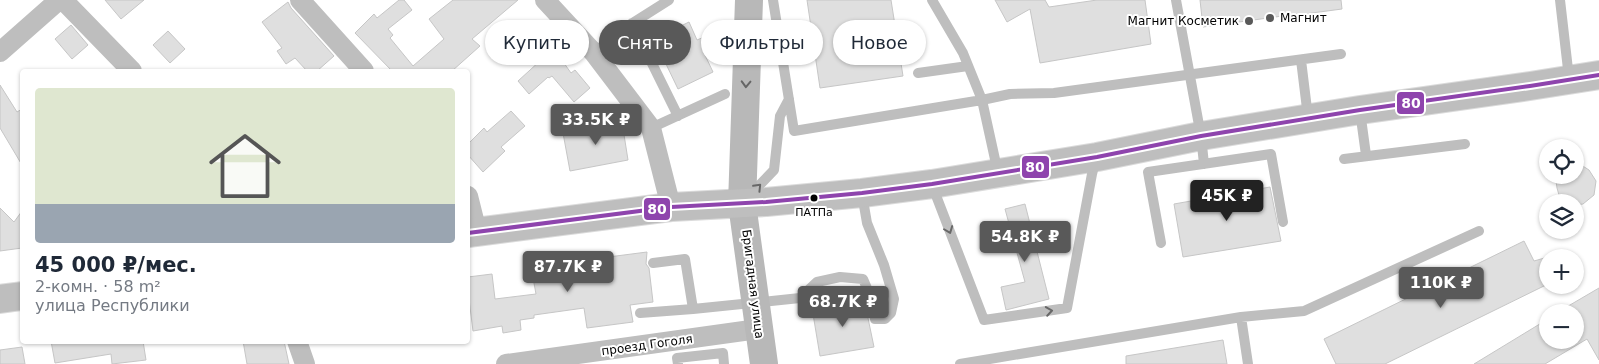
<!DOCTYPE html>
<html lang="ru">
<head>
<meta charset="utf-8">
<style>
  :root { --surface:#fff; --page:#f2f2f3; --text:#1f2937; --muted:#747a83; --line:#e0e1e3; --accent:#595959 }
  body { margin:0; font-family:"DejaVu Sans",sans-serif; background:var(--page); color:var(--text); height:100vh; display:flex; flex-direction:column; font-size:19px; white-space:nowrap }
  * { box-sizing:border-box; margin:0 }
  p { font-size:16px; color:var(--muted) }
  .icon { flex:none; width:28px; height:28px; fill:none; stroke:currentColor; stroke-width:2; stroke-linecap:round; stroke-linejoin:round }
  .map { position:relative; flex:1; overflow:hidden }
  .details { position:absolute; left:20px; top:69px; width:450px; height:275px; display:flex; flex-direction:column; background:var(--surface); border-radius:5px; box-shadow:0 1px 4px #0004 }
  .details>* { flex:none }
  .guide { position:absolute; left:485px; top:20px; width:475px; height:45px; display:flex; gap:10px }
  .tools { position:absolute; left:1539px; top:139px; display:grid; gap:10px }
  .tools a { display:grid; place-items:center; width:45px; height:45px; border-radius:50%; background:var(--surface); box-shadow:0 1px 4px #0004; font-size:25px }
  .price { position:absolute; translate:-50% -42px; padding:0 11px; border-radius:5px; background:var(--accent); color:#fff; font-size:16px; line-height:32px; filter:drop-shadow(0 1px 2px #0008) }
  .price::after { content:''; position:absolute; left:50%; top:30px; width:15px; height:11px; margin-left:-8px; background:inherit; clip-path:polygon(0 0,100% 0,50% 100%) }
  .price.active { background:#222; color:#fff }
  ul { padding:0; list-style:none }
  li { display:grid; align-content:center; gap:10px; height:265px; padding:0 15px }
  li+li { border-top:1px solid var(--line) }
  li span { display:grid; place-items:center; height:155px; border-radius:5px; color:#555 }
  li>.icon { margin-inline-start:auto }
  span .icon { width:90px; height:90px; fill:#fffc; stroke-width:1 }
  li b { font-size:21px }
  .tag { padding:0 18px; border-radius:22px; background:var(--surface); box-shadow:0 1px 4px #0004; font-size:18px; line-height:45px }
  .tag.active { background:var(--accent); color:#fff }
  .map>svg:first-child { display:block }
</style>
</head>
<body>
<div class="map">
<svg width="1599" height="364" viewBox="0 0 1599 364">
  <rect width="100%" height="100%" fill="#fff"/>
  <!-- building -->
  <path fill="#dfdfdf" stroke="#c6c6c6" d="M105 0H144L121 19Z
    M399 0H404L412 10 388 29 393 35 390 38 413 66 444 39 429 19 453 0H518L472 39 480 46 452 71H392L355 33 374 14 377 18Z
    M807 0H891L903 76 820 88Z
    M995 0H1045L1049 7 1097 0H1145L1151 44 1040 63 1030 9 1007 22Z
    M1200 0H1341L1342 9 1297 15V14L1203 27Z
    M288 2 291 8 334 56 317 71H307L295 58 286 64 277 51 282 48 262 22Z
    M689 22 697 40 704 37 710 50 704 53 713 72 678 89 654 39Z
    M71 25 88 45 72 59 55 39Z
    M537 30 552 46 571 73 575 70 590 88 574 102 552 76 549 78 548 77 529 94 518 81 541 60 524 42Z
    M168 31 185 49 170 63 153 45Z
    M0 85 17 112 22 109V165L0 128Z
    M511 111 525 126 501 147 505 151 483 172 468 155V144L484 128 487 132Z
    M622 122 628 160 570 171 563 133Z
    M1575 161 1589 170 1596 181 1594 195 1583 204 1576 205 1575 202H1567L1563 200 1559 195 1557 188 1556 181 1559 175H1575Z
    M1270 187 1281 241 1183 257 1174 204Z
    M1025 204 1049 299 1006 310 1001 287 1025 282 1005 209Z
    M0 208 14 222 22 211V248L0 251Z
    M1524 241 1534 261 1548 257V284L1385 364H1336L1324 339Z
    M647 252 646 264 649 268 653 302 630 305 633 322 587 328 584 308 534 315V318L520 320 521 330 503 333 502 326 473 331 468 291V277L492 274 495 299 536 294 531 267Z
    M1599 288V360L1587 339 1545 364H1474L1548 319V340H1575V312H1558Z
    M864 299 874 347 820 356 812 308Z
    M1223 340 1227 364H1126V356Z
    M51 341H143L146 360 112 364 111 354 55 363Z
    M243 341H284L289 364H247Z
    M22 347 25 364H0V350Z"/>
  <g fill="none" stroke-linecap="round" stroke-linejoin="round">
    <!-- primary casing -->
    <g stroke="#dbdbdb" stroke-width="30">
      <path id="primary" d="M468 233 671 207 766 202 862 193 932 184 1097 157 1201 136 1360 110 1530 86 1599 75
        M0 299 22 296"/>
    </g>
    <!-- lane -->
    <path stroke="#bebebe" stroke-width="10" d="M773 0 794 131 982 100 1010 94 1054 93 1341 54
      M932 0 963 53 982 100 998 173
      M1176 0 1201 136 1204 164
      M1560 0 1569 78
      M632 23 678 116
      M594 53 620 31 669 0
      M1301 60 1308 117
      M918 73 968 66
      M1360 111 1366 155
      M651 128 725 94
      M1344 159 1465 144
      M932 185 984 320 1067 308 1092 174 1096 159
      M748 197 774 170 780 116 789 99
      M1161 243 1148 172 1271 154 1283 222
      M653 263 685 259 693 309 800 298 817 282 840 277 863 279 872 300 875 319H885L891 313 894 299 884 265 867 223 862 194
      M640 313 693 309
      M1241 317 1248 364
      M678 364 677 358 723 353 724 364
      M960 364 1241 317 1304 311 1479 231"/>
    <!-- street -->
    <path stroke="#bebebe" stroke-width="20" d="M63 0 132 71
      M300 0 364 71
      M545 0 594 53 651 128 671 207
      M0 52 59 0
      M468 196 477 232
      M297 341 305 364
      M506 364 758 329"/>
    <!-- secondary -->
    <path stroke="#b8b8b8" stroke-width="28" d="M749 0 742 204 764 364"/>
    <!-- primary -->
    <use href="#primary" stroke="#bebebe" stroke-width="28"/>
    <!-- bus-1 casing -->
    <g stroke="#fff" stroke-width="8">
      <path id="bus-1" d="M468 233 671 207 766 202 862 193 932 184 1097 157 1201 136 1360 110 1530 86 1599 75"/>
    </g>
    <!-- bus-1 -->
    <use href="#bus-1" stroke="#8e44ad" stroke-width="4"/>
  </g>
  <!-- one-way arrows -->
  <defs><path id="oneway-chevron" d="M-2-3.5L2.5 0L-2 3.5" fill="none" stroke-width="1.6" stroke-linecap="round" stroke-linejoin="round" transform="scale(1.25)"/></defs>
  <use stroke="#656565" href="#oneway-chevron" transform="translate(746 84) rotate(92)"/>
  <g stroke="#686868">
    <use href="#oneway-chevron" transform="translate(758 187) rotate(-46)"/>
    <use href="#oneway-chevron" transform="translate(949 230) rotate(69)"/>
    <use href="#oneway-chevron" transform="translate(1049 311) rotate(-9)"/>
  </g>
  <!-- markers -->
  <g fill="#595959" stroke="#fff" stroke-width="2">
    <circle cx="1270" cy="18" r="5"/>
    <circle cx="1249" cy="21" r="5"/>
  </g>
  <circle fill="#000" stroke="#fff" stroke-width="2" cx="814" cy="198" r="4.5"/>
  <g text-anchor="middle" stroke-width="4" stroke-linejoin="round" paint-order="stroke">
    <!-- bus labels -->
    <g font-size="11" fill="#000" stroke="#fff">
      <text x="814" y="216">ПАТПа</text>
    </g>
    <!-- poi labels -->
    <g font-size="12" fill="#000" stroke="#fff" text-anchor="start">
      <text x="1280" y="22">Магнит</text>
      <text x="1239" y="25" text-anchor="end">Магнит Косметик</text>
    </g>
    <!-- street labels -->
    <g font-size="12" fill="#000" stroke="#fff">
      <text transform="translate(753 284) rotate(83)" y="4">Бригадная улица</text>
      <text transform="translate(647 345) rotate(-8)" y="4">проезд Гоголя</text>
    </g>
  </g>
  <g stroke="#fff" stroke-width="2">
    <rect x="1396" y="91" width="29" height="24" rx="5" fill="#8e44ad"/>
    <rect x="1021" y="155" width="29" height="24" rx="5" fill="#8e44ad"/>
    <rect x="643" y="197" width="28" height="24" rx="5" fill="#8e44ad"/>
  </g>
  <g font-size="14" text-anchor="middle" font-weight="bold" fill="#fff">
    <text x="1411" y="108">80</text>
    <text x="1035" y="172">80</text>
    <text x="657" y="214">80</text>
  </g>
</svg>
<div class="tools">
<a><svg class="icon" aria-label="locate" viewBox="0 0 24 24"><circle cx="12" cy="12" r="6"/><path d="M12 2v4M12 18v4M2 12h4M18 12h4"/></svg></a>
<a><svg class="icon" aria-label="layers" viewBox="0 0 24 24"><path d="M12 4l9 5-9 5-9-5zM3 14l9 5 9-5"/></svg></a>
<a>+</a>
<a>−</a>
</div>
<b class="price" style="left:596px;top:146px">33.5K ₽</b>
<b class="price active" style="left:1227px;top:222px">45K ₽</b>
<b class="price" style="left:1025px;top:263px">54.8K ₽</b>
<b class="price" style="left:568px;top:293px">87.7K ₽</b>
<b class="price" style="left:1441px;top:309px">110K ₽</b>
<b class="price" style="left:843px;top:328px">68.7K ₽</b>
<div class="guide">
<a class="tag">Купить</a>
<a class="tag active">Снять</a>
<a class="tag">Фильтры</a>
<a class="tag">Новое</a>
</div>
<section class="details">
<ul>
<li><span style="background:linear-gradient(#dfe7d0 75%,#9aa5b1 0)"><svg class="icon" aria-label="home" viewBox="0 0 24 24"><path d="M3 11l9-7 9 7M6 9v11h12V9"/></svg></span><div><b>45 000 ₽/мес.</b><p>2-комн. · 58 m²</p><p>улица Республики</p></div></li>
</ul>
</section>
</div>
</body>
</html>
